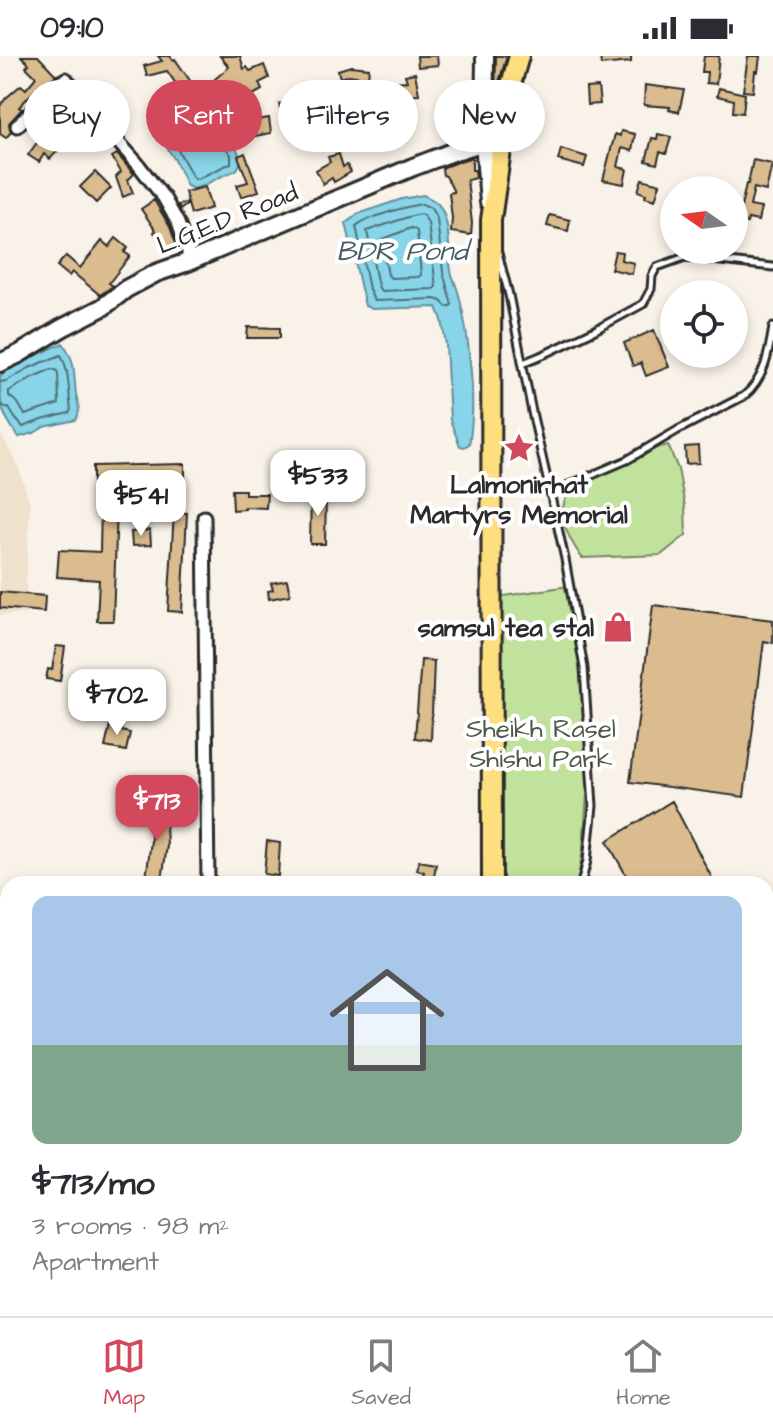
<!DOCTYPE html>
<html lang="en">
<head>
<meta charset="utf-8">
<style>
  :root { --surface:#fff; --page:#f7f7f7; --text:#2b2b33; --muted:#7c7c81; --line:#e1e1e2; --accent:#d1495b }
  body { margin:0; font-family:"Architects Daughter",sans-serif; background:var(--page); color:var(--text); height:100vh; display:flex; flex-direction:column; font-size:30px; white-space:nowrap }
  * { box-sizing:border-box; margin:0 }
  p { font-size:26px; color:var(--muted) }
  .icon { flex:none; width:44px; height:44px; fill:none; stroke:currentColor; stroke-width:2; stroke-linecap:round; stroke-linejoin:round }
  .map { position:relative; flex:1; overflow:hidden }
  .details { position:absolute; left:0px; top:820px; width:774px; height:440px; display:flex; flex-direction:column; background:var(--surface); border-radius:24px 24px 0 0; box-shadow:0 4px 12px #0003 }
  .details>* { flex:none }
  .top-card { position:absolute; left:24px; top:24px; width:726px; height:72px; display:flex; gap:16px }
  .needle { width:52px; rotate:284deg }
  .tools { position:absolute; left:660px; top:120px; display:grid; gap:16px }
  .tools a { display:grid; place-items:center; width:88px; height:88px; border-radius:50%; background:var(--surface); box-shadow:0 4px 12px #0003; font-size:40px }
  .price { position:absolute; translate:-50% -68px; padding:0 18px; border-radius:16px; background:#fff; color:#222; font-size:26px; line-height:52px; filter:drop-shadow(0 2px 4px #0008) }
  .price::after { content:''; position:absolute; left:50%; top:48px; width:24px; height:18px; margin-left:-12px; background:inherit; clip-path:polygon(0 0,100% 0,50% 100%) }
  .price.selected { background:var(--accent); color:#fff }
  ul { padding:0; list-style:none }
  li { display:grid; align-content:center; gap:16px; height:424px; padding:0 32px }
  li+li { border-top:2px solid var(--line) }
  li span { display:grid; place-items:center; height:248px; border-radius:16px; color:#555 }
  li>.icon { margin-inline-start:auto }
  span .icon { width:144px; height:144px; fill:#fffc; stroke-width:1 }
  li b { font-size:34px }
  .chip { padding:0 28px; border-radius:36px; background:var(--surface); box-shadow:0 4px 12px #0003; font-size:28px; line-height:72px }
  .chip.selected { background:var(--accent); color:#fff }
  .status { display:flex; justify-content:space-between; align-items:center; height:56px; padding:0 40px; background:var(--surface); direction:ltr }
  .status svg { height:22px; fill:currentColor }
  .menu { display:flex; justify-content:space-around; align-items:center; height:112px; border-top:2px solid var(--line); background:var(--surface); font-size:22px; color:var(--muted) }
  .menu a { display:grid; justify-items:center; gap:4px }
  .menu .selected { color:var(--accent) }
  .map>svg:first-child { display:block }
</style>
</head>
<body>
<div class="status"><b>09:10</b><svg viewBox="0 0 49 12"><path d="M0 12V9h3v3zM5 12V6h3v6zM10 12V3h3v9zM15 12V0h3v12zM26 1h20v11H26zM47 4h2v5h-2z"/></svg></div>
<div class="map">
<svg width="773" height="1260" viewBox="0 0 773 1260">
  <rect width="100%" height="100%" fill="#f8f2e8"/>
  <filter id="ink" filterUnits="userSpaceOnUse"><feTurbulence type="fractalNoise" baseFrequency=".0125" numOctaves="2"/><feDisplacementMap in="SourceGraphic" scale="16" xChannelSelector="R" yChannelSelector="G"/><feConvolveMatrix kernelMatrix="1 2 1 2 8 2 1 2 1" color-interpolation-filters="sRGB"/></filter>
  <g filter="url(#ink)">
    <!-- built -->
    <path fill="#efe2cd" d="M0 376 17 407 30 447 25 558 0 559Z"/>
    <!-- green -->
    <path fill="#c1e29c" stroke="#768664" stroke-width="2" d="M668 389 678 413 685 450 686 479 661 499 582 502C569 483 554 458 569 437 599 418 632 397 668 389Z
      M569 530 577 570 590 697 583 793 577 828H492L491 542Z"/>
    <!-- water -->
    <path fill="#88d4e8" stroke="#63909c" stroke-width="2" d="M165 60C177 61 181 71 186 81 199 82 209 73 222 73 230 81 248 103 236 114 233 116 227 118 224 119 214 124 204 130 193 133L187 130 175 104 156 75V69Z
      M423 139C434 144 440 147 444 159 451 176 448 197 451 215 453 223 457 231 459 239 469 279 477 347 469 388L464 391 460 390 450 364 446 289 442 264 437 251 372 253 365 250 346 167 358 158 402 143Z
      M63 287C77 308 73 315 76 338 78 348 81 354 76 364L44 371 34 377 19 381C0 356 0 350 0 320L8 313Z"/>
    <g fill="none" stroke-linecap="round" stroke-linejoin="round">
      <!-- shore -->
      <path stroke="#506f77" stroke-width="2" d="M218 81 231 99V107L197 123H194L178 94V90C184 88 189 90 195 89 204 87 210 82 218 81Z
        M422 148 431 152 437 163 443 216 452 249 447 251 441 245 435 243 374 245 369 233 356 170C365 162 408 150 422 148Z
        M420 158 424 160 428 167 436 231 433 233 381 235 378 230 367 175 408 161Z
        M411 172 414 173 417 175 421 219 418 221 391 222 388 219 381 184Z
        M52 313 56 314 58 317 59 348 25 359 18 347 9 340V335L33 321Z
        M0 326 6 325 29 312 61 299C70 315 68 336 71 354L69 357 42 364 23 371 15 362 9 352 0 349"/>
    </g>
    <!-- building -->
    <path fill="#dbbc8e" stroke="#2b2b2b" stroke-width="2" d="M21 0H38L56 19 42 35 38 31 19 51 22 53 9 67 11 76 6 82 0 78V50L6 42 21 29 26 33 36 21 26 11 29 8Z
      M158 0H170L173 4 175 3 191 26 182 32H179L167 15 147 20 144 10 162 5Z
      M220 0H240L244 13 247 11 250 15 264 9 269 22 259 27 262 34 242 45 233 27 215 31 221 40 210 48 214 54 201 63 192 48 203 41 200 36 229 11Z
      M417 0H437L438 9 418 11Z
      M496 0H507L498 29 495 49Z
      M600 0H631V6L601 9Z
      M704 0H719L716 28 706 27 707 16H702Z
      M748 0H760L758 16 755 15 753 36 743 35Z
      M351 10 369 12 368 22 349 19 340 22 338 14Z
      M415 17 419 38 396 39 395 26 407 25 405 19Z
      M328 28 332 44H330L333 57 318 62 316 56 283 64 279 48 321 37 320 31Z
      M645 29 684 34 679 56 669 54 670 51 644 49Z
      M598 31 600 48 587 49 586 32Z
      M719 32 745 38 743 57 733 56 734 44 717 40Z
      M73 52 82 58 68 78 78 85 74 91 66 86 50 103 44 98 39 106 28 99 41 81 49 86Z
      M450 52H473V70H450Z
      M269 62 271 77 255 80 252 65Z
      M621 75 635 78 632 95 622 92 618 111 627 113 624 128 603 124 615 78 620 80Z
      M658 78 671 81 666 98 660 96 657 108 646 105 652 82 657 83Z
      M561 93 587 101 584 111 558 104Z
      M245 97 259 135 241 141 237 129 248 126 238 100Z
      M117 98 134 118 128 124 133 137 123 141 116 121 121 116 112 101Z
      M339 98 343 111 347 109 351 116 334 126 332 122 323 128 316 114 330 106 328 101Z
      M472 101V114H475L476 122 467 124 472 167 471 179 451 176 452 162 449 137 454 136 446 120 443 119 442 113 444 111Z
      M753 104 772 108 766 135 754 132 750 150 761 152 758 165 748 163 747 167 738 165 746 128H748Z
      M95 116 111 132 96 147 80 131Z
      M642 123 660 128 655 144 645 141 646 138 638 135Z
      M205 131 211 152 191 158 188 148 180 154 178 149 188 147 185 136Z
      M154 144 170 171 177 191 165 197 154 176 156 175 141 153Z
      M550 159 570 164 568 175 547 170Z
      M116 182 128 192 124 196 130 200 109 227 113 230 100 239 72 216 69 220 57 210 66 200 80 212 102 185 109 191Z
      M615 195 622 196 621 204 634 207 632 218 611 213Z
      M248 271 280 272V282H247Z
      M654 274 669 311 646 320 641 307 633 310 624 287Z
      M698 390 699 407 686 408 685 391Z
      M185 408V424L93 426V410Z
      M232 434H245V438H267L266 452 245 451V453L233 454Z
      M311 437H326L325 488H310Z
      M101 450H117L113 565H97L99 524 57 521 59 494 100 496Z
      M174 456 187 457 182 556 168 555Z
      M150 474 151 489 132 490 131 476Z
      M287 524 290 539 269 543 268 535 273 534 271 527Z
      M0 536 45 540 44 556 0 552Z
      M653 549 773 564V587L764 585 744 741 630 726Z
      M56 590 65 591 60 625 46 623 48 613 52 614Z
      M421 604 434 605 431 684 415 682Z
      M111 665 122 667 121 675 130 677 126 695 105 691Z
      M672 745 712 822 700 828H631L607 785Z
      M150 749H165L167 790 162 824 146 822 151 785Z
      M267 785 280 787 278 820 264 818Z
      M419 805 436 808 433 827 422 825 424 816 417 814Z
      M0 1012H7L8 1045 0 1046Z"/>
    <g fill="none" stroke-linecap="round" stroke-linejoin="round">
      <!-- service casing -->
      <g stroke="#2b2b2b" stroke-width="11">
        <path id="service" d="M498 197 509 239 532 356 565 503 584 612 593 750 587 805 581 828
          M523 307 545 298 595 274 643 248 651 233 652 220 657 211 685 201 773 211
          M550 437 627 404 678 374 744 340C765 323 769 296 773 271
          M650 1260 651 1252"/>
      </g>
      <!-- minor casing -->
      <g stroke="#2b2b2b" stroke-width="17">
        <path id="minor" d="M17 70 37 50 52 44 57 28 66 23 111 78 137 107 164 142 178 167 188 195V206
          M204 461 208 828
          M222 1252 223 1260"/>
      </g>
      <!-- tertiary casing -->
      <g stroke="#2b2b2b" stroke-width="20">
        <path id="tertiary" d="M0 982H8"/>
      </g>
      <!-- secondary casing -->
      <g stroke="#2b2b2b" stroke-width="22">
        <path id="secondary" d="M485 0 484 86 489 146
          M0 307 19 298 62 272 103 251 126 233 156 217 188 206 413 111 455 95 503 80
          M0 1163 8 1179
          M44 1252 48 1260"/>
      </g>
      <!-- trunk casing -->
      <g stroke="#2b2b2b" stroke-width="24">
        <path id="trunk" d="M492 828 491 164 510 32 519 0
          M495 1252V1260"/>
      </g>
      <!-- service -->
      <use href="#service" stroke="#fff" stroke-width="5"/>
      <!-- minor -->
      <use href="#minor" stroke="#fff" stroke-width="11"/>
      <!-- tertiary -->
      <use href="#tertiary" stroke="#fff" stroke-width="14"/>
      <!-- secondary -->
      <use href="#secondary" stroke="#fff" stroke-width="16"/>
      <!-- trunk -->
      <use href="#trunk" stroke="#fedf80" stroke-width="18"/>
    </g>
  </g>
  <!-- icons -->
  <defs>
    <g id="sight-bare" transform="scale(2.4)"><path d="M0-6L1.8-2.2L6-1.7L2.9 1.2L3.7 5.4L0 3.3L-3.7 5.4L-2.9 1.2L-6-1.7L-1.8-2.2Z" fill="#d1495b" stroke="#fff" stroke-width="2.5" paint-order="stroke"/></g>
    <g id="shop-bare" transform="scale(2.4)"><path d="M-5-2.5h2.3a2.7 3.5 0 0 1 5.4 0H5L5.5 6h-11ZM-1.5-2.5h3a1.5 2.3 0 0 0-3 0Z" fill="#d1495b" stroke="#fff" stroke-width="2.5" paint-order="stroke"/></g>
  </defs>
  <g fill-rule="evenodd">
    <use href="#sight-bare" x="519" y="392"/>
    <use href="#shop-bare" x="618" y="571"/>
  </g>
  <g text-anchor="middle" stroke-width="8" stroke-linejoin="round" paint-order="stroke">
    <!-- street labels -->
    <g font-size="26" fill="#2b2b2b" stroke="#fff">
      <text transform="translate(227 162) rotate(-22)" y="9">L.G.E.D Road</text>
    </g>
    <!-- poi labels -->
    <g font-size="26" font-weight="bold" fill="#2b2b2b" stroke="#fff">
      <text x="519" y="437">Lalmonirhat<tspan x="519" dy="30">Martyrs Memorial</tspan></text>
      <text x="594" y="580" text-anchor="end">samsul tea stal</text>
    </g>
    <!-- park labels -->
    <g font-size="26" fill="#505947" stroke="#fff">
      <text x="541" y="681">Sheikh Rasel<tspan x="541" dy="30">Shishu Park</tspan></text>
    </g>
    <!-- water labels -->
    <g font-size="28" font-style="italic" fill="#475e64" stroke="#fff">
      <text x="402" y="204">BDR Pond</text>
    </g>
  </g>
</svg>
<div class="tools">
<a><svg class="needle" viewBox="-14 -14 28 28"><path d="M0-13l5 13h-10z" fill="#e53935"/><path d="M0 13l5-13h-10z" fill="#7c7c81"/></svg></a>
<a><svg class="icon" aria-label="locate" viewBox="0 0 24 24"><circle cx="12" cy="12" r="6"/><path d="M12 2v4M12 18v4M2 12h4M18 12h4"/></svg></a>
</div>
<b class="price" style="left:318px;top:462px">$533</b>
<b class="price" style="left:141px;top:482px">$541</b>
<b class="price" style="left:117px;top:681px">$702</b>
<b class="price selected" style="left:157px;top:787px">$713</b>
<div class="top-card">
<a class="chip">Buy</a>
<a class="chip selected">Rent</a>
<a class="chip">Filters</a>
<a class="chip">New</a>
</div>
<section class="details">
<ul>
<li><span style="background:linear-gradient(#a9c7e8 60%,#7fa58c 0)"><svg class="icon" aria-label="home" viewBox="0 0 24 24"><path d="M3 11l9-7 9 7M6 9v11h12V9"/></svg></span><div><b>$713/mo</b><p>3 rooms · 98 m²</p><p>Apartment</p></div></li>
</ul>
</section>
</div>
<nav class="menu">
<a class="selected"><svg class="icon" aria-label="map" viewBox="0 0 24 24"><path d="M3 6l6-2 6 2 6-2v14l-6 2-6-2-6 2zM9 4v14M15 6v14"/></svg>Map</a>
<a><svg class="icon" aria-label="saved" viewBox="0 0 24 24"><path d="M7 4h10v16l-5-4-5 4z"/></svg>Saved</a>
<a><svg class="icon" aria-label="home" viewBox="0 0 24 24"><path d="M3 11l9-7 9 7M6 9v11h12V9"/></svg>Home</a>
</nav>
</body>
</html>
